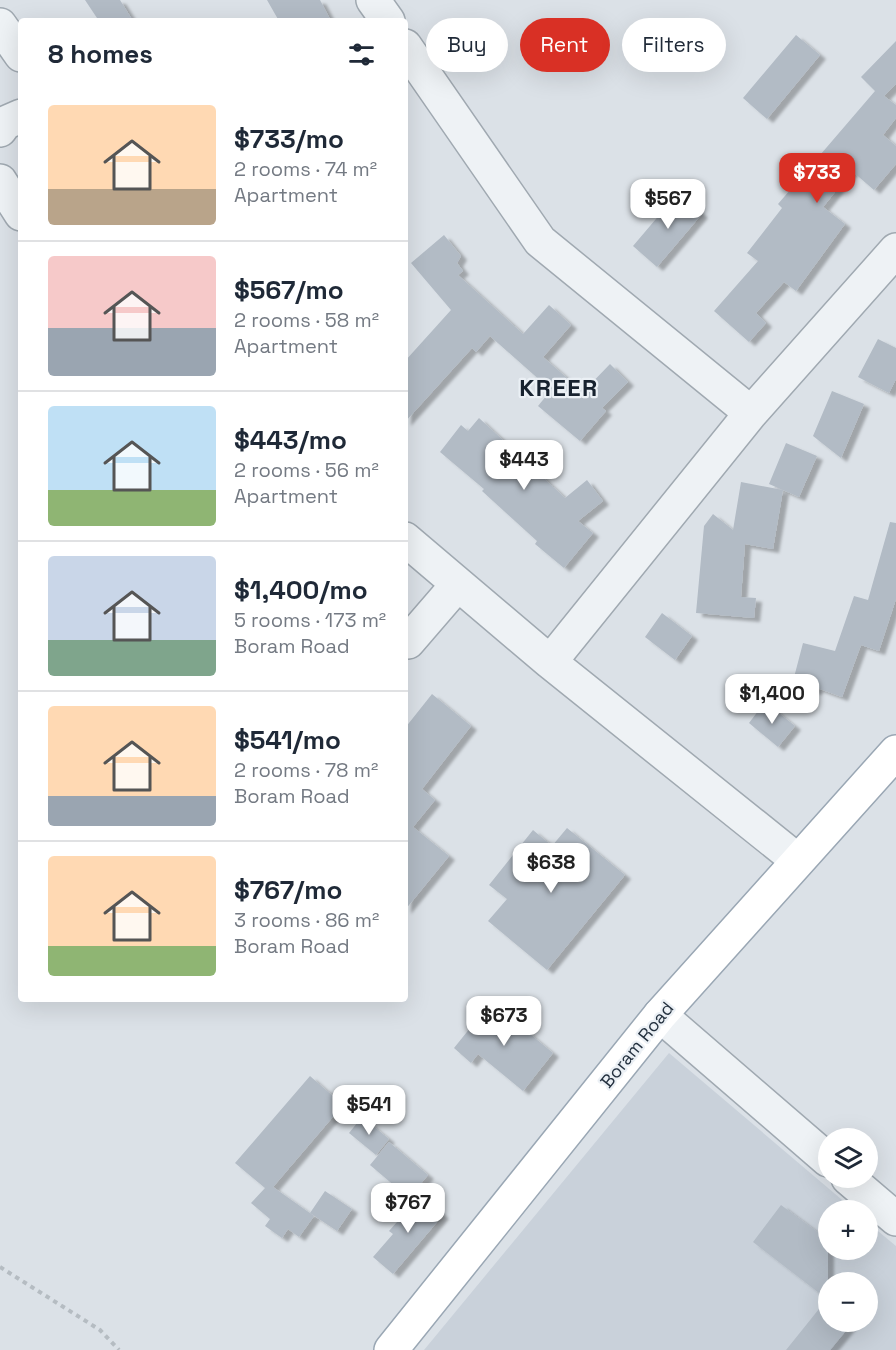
<!DOCTYPE html>
<html lang="en">
<head>
<meta charset="utf-8">
<style>
  :root { --surface:#fff; --page:#f2f2f3; --text:#1f2937; --muted:#747a83; --line:#e0e1e3; --accent:#d93025 }
  body { margin:0; font-family:"Space Grotesk",sans-serif; background:var(--page); color:var(--text); height:100vh; display:flex; flex-direction:column; font-size:22px; white-space:nowrap }
  * { box-sizing:border-box; margin:0 }
  p { font-size:20px; color:var(--muted) }
  .icon { flex:none; width:33px; height:33px; fill:none; stroke:currentColor; stroke-width:2; stroke-linecap:round; stroke-linejoin:round }
  .map { position:relative; flex:1; overflow:hidden }
  .drawer { position:absolute; left:18px; top:18px; width:390px; height:984px; display:flex; flex-direction:column; background:var(--surface); border-radius:6px; box-shadow:0 6px 24px #0002 }
  .drawer>* { flex:none }
  .top-card { position:absolute; left:426px; top:18px; width:380px; height:54px; display:flex; gap:12px }
  .buttons { position:absolute; left:818px; top:1128px; display:grid; gap:12px }
  .buttons a { display:grid; place-items:center; width:60px; height:60px; border-radius:50%; background:var(--surface); box-shadow:0 6px 24px #0002; font-size:30px }
  .price { position:absolute; translate:-50% -51px; padding:0 14px; border-radius:12px; background:#fff; color:#222; font-size:20px; line-height:39px; filter:drop-shadow(0 2px 3px #0008) }
  .price::after { content:''; position:absolute; left:50%; top:36px; width:18px; height:14px; margin-left:-9px; background:inherit; clip-path:polygon(0 0,100% 0,50% 100%) }
  .price.current { background:var(--accent); color:#fff }
  ul { padding:0; list-style:none }
  li { display:flex; align-items:center; gap:18px; height:150px; padding:0 30px }
  li+li { border-top:2px solid var(--line) }
  li span { display:grid; place-items:center; flex:none; width:168px; height:120px; border-radius:6px; color:#555 }
  li>.icon { margin-inline-start:auto }
  span .icon { width:72px; height:72px; fill:#fffc; stroke-width:1 }
  li b { font-size:26px }
  h2 { display:flex; justify-content:space-between; align-items:center; height:72px; padding:0 30px; font-size:26px }
  .tag { padding:0 21px; border-radius:27px; background:var(--surface); box-shadow:0 6px 24px #0002; font-size:21px; line-height:54px }
  .tag.current { background:var(--accent); color:#fff }
  .map>svg:first-child { display:block }
</style>
</head>
<body>
<div class="map">
<svg width="896" height="1350" viewBox="0 0 896 1350">
  <defs>
    <filter id="shadow"><feDropShadow dx="6" dy="4" stdDeviation="1.5" flood-color="#0004"/></filter>
  </defs>
  <rect width="100%" height="100%" fill="#dbe1e7"/>
  <!-- built -->
  <path fill="#c9d1da" fill-rule="evenodd" d="M669 1053 854 1210H828V1250H867V1222L896 1246V1350H424ZM828 1282H867V1322H828Z"/>
  <!-- building -->
  <path fill="#b2bbc5" filter="url(#shadow)" d="M85 0H120L133 21H99Z
    M267 0H320L331 21H279Z
    M796 35 820 55 767 119 743 98Z
    M896 41V84L884 96 896 105V118L883 135 896 146V164L874 190 852 171 823 207 845 224 796 291 784 282 756 313 766 323 749 342 714 311 758 261 747 253 782 208 778 204 875 91 861 77Z
    M678 193 702 214 657 267 633 246Z
    M444 235 461 256 457 263 463 271 458 275 523 334 549 305 571 325 543 357 583 392 610 364 628 382 602 408 606 411 580 441 538 406 551 390 490 336 476 352 472 348 405 422V361L451 310 411 263Z
    M878 339 896 348V379L889 393 858 377Z
    M832 391 864 404 841 458 813 436Z
    M479 418 565 498 587 480 603 501 578 521 593 533 564 568 535 544 537 541 482 491 484 489 440 452 461 425 468 431Z
    M786 443 817 456 799 497 783 490 773 549 745 544 741 597 756 598 754 618 696 613 704 526 713 514 733 530 741 482 783 490 769 484Z
    M890 522 896 523V599L879 651 861 645 842 697 817 688 816 691 792 685 803 643 835 651 854 596 868 600Z
    M662 613 692 636 675 660 645 637Z
    M432 694 471 726 422 789 435 800 413 827 449 856 405 910V728Z
    M765 702 795 726 778 747 749 723Z
    M567 828 625 875 547 970 488 921 507 899 489 885 533 830 552 846Z
    M491 1002 553 1053 523 1091 478 1054 471 1063 454 1048Z
    M310 1076 343 1105 273 1187 314 1216 299 1237 288 1229 282 1238 265 1226 270 1219 251 1203 265 1188 235 1163Z
    M362 1117 389 1139 376 1155 349 1133Z
    M389 1142 428 1175 409 1198 370 1165Z
    M325 1191 352 1209 337 1231 310 1213Z
    M421 1195 443 1215 393 1274 373 1257 393 1234 389 1231Z
    M781 1205 828 1240V1322H853L830 1350H786L827 1299 753 1242Z"/>
  <g fill="none" stroke-linecap="round" stroke-linejoin="round">
    <!-- minor casing -->
    <g stroke="#a0a9b1" stroke-width="36">
      <path id="minor" d="M373 0 388 21
        M0 25 21 55
        M405 46 540 241 751 413
        M0 130 5 123 21 116
        M0 181 21 214
        M405 539 550 662 797 860
        M405 640 408 642 458 584
        M550 662 751 413 896 250
        M660 1015 828 1160
        M848 1178 896 1219"/>
    </g>
    <!-- major casing -->
    <g stroke="#9aa7b4" stroke-width="36">
      <path id="major" d="M391 1350 660 1015 896 752"/>
    </g>
    <!-- path -->
    <path stroke="#b5bcc2" stroke-width="4" stroke-dasharray="4.5 4.5" stroke-linecap="butt" d="M0 1267 100 1330 119 1350"/>
    <!-- minor -->
    <use href="#minor" stroke="#eef2f5" stroke-width="33"/>
    <!-- major -->
    <use href="#major" stroke="#fff" stroke-width="33"/>
  </g>
  <g text-anchor="middle" stroke-width="4.5" stroke-linejoin="round" paint-order="stroke">
    <!-- street labels -->
    <g font-size="18" fill="#24313f" stroke="#ebf0f5">
      <text transform="translate(637 1045) rotate(-51)" y="6">Boram Road</text>
    </g>
    <!-- district labels -->
    <g font-size="24" font-weight="bold" letter-spacing="1.5" fill="#17222f" stroke="#ebf0f5">
      <text x="559" y="396">KREER</text>
    </g>
  </g>
</svg>
<div class="buttons">
<a><svg class="icon" aria-label="layers" viewBox="0 0 24 24"><path d="M12 4l9 5-9 5-9-5zM3 14l9 5 9-5"/></svg></a>
<a>+</a>
<a>−</a>
</div>
<b class="price current" style="left:817px;top:204px">$733</b>
<b class="price" style="left:668px;top:230px">$567</b>
<b class="price" style="left:524px;top:491px">$443</b>
<b class="price" style="left:772px;top:725px">$1,400</b>
<b class="price" style="left:551px;top:894px">$638</b>
<b class="price" style="left:504px;top:1047px">$673</b>
<b class="price" style="left:369px;top:1136px">$541</b>
<b class="price" style="left:408px;top:1234px">$767</b>
<div class="top-card">
<a class="tag">Buy</a>
<a class="tag current">Rent</a>
<a class="tag">Filters</a>
</div>
<section class="drawer">
<h2>8 homes<svg class="icon" aria-label="filters" viewBox="0 0 24 24"><path d="M4 7h16M4 17h16"/><circle cx="9" cy="7" r="2"/><circle cx="15" cy="17" r="2"/></svg></h2>
<ul>
<li><span style="background:linear-gradient(#ffd9b3 70%,#b9a48a 0)"><svg class="icon" aria-label="home" viewBox="0 0 24 24"><path d="M3 11l9-7 9 7M6 9v11h12V9"/></svg></span><div><b>$733/mo</b><p>2 rooms · 74 m²</p><p>Apartment</p></div></li>
<li><span style="background:linear-gradient(#f6c9c9 60%,#9aa5b1 0)"><svg class="icon" aria-label="home" viewBox="0 0 24 24"><path d="M3 11l9-7 9 7M6 9v11h12V9"/></svg></span><div><b>$567/mo</b><p>2 rooms · 58 m²</p><p>Apartment</p></div></li>
<li><span style="background:linear-gradient(#bfe0f5 70%,#8fb573 0)"><svg class="icon" aria-label="home" viewBox="0 0 24 24"><path d="M3 11l9-7 9 7M6 9v11h12V9"/></svg></span><div><b>$443/mo</b><p>2 rooms · 56 m²</p><p>Apartment</p></div></li>
<li><span style="background:linear-gradient(#c9d6e8 70%,#7fa58c 0)"><svg class="icon" aria-label="home" viewBox="0 0 24 24"><path d="M3 11l9-7 9 7M6 9v11h12V9"/></svg></span><div><b>$1,400/mo</b><p>5 rooms · 173 m²</p><p>Boram Road</p></div></li>
<li><span style="background:linear-gradient(#ffd9b3 75%,#9aa5b1 0)"><svg class="icon" aria-label="home" viewBox="0 0 24 24"><path d="M3 11l9-7 9 7M6 9v11h12V9"/></svg></span><div><b>$541/mo</b><p>2 rooms · 78 m²</p><p>Boram Road</p></div></li>
<li><span style="background:linear-gradient(#ffd9b3 75%,#8fb573 0)"><svg class="icon" aria-label="home" viewBox="0 0 24 24"><path d="M3 11l9-7 9 7M6 9v11h12V9"/></svg></span><div><b>$767/mo</b><p>3 rooms · 86 m²</p><p>Boram Road</p></div></li>
</ul>
</section>
</div>
</body>
</html>
